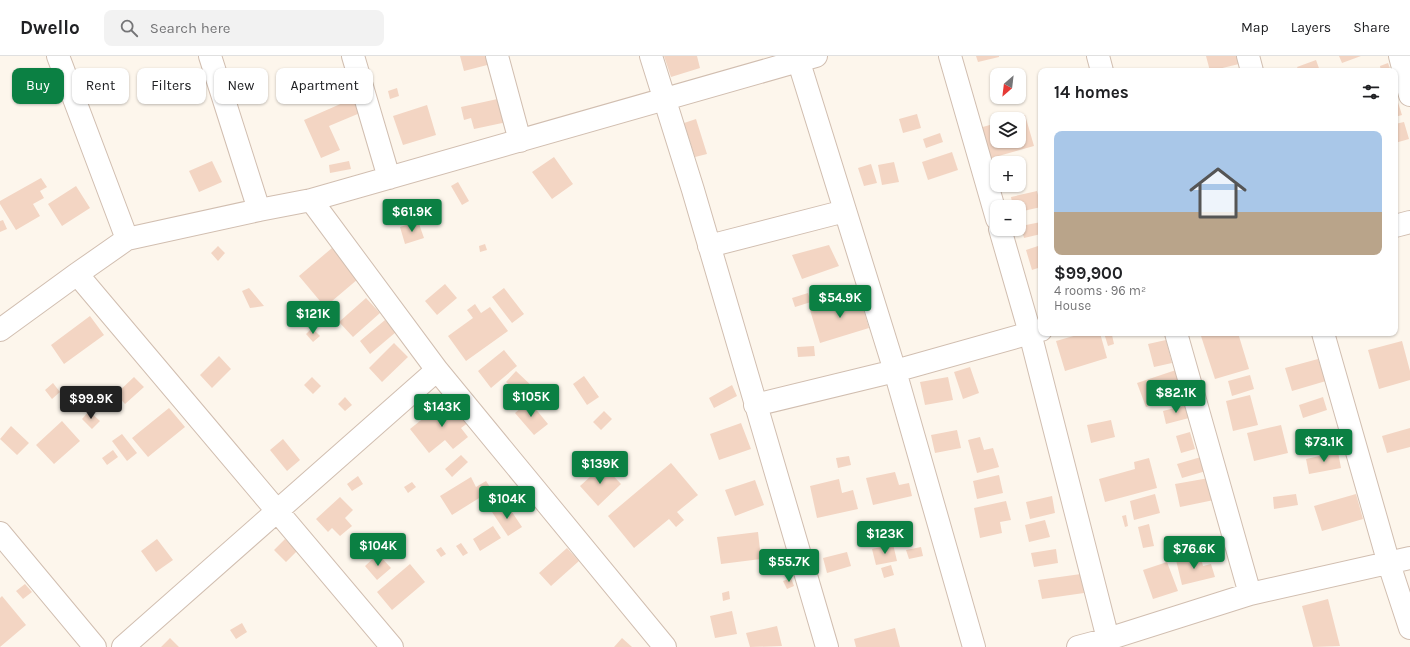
<!DOCTYPE html>
<html lang="en">
<head>
<meta charset="utf-8">
<style>
  :root { --surface:#fff; --page:#f2f2f2; --text:#202124; --muted:#757577; --line:#e0e0e0; --accent:#0b8043 }
  body { margin:0; font-family:Karla,sans-serif; background:var(--page); color:var(--text); height:100vh; display:flex; flex-direction:column; font-size:15px; white-space:nowrap }
  * { box-sizing:border-box; margin:0 }
  p { font-size:13px; color:var(--muted) }
  .icon { flex:none; width:22px; height:22px; fill:none; stroke:currentColor; stroke-width:2; stroke-linecap:round; stroke-linejoin:round }
  .map { position:relative; flex:1; overflow:hidden }
  .side { position:absolute; left:1038px; top:12px; width:360px; height:268px; display:flex; flex-direction:column; background:var(--surface); border-radius:8px; box-shadow:0 1px 3px #0004 }
  .side>* { flex:none }
  .hud { position:absolute; left:12px; top:12px; width:380px; height:36px; display:flex; gap:8px }
  .needle { width:26px; rotate:208deg }
  .controls { position:absolute; left:990px; top:12px; display:grid; gap:8px }
  .controls a { display:grid; place-items:center; width:36px; height:36px; border-radius:8px; background:var(--surface); box-shadow:0 1px 3px #0004; font-size:20px }
  .price { position:absolute; translate:-50% -34px; padding:0 9px; border-radius:4px; background:var(--accent); color:#fff; font-size:13px; line-height:26px; filter:drop-shadow(0 1px 2px #0008) }
  .price::after { content:''; position:absolute; left:50%; top:24px; width:12px; height:9px; margin-left:-6px; background:inherit; clip-path:polygon(0 0,100% 0,50% 100%) }
  .price.current { background:#222; color:#fff }
  ul { padding:0; list-style:none }
  li { display:grid; align-content:center; gap:8px; height:212px; padding:0 16px }
  li+li { border-top:1px solid var(--line) }
  li span { display:grid; place-items:center; height:124px; border-radius:8px; color:#555 }
  li>.icon { margin-inline-start:auto }
  span .icon { width:72px; height:72px; fill:#fffc; stroke-width:1 }
  li b { font-size:17px }
  h2 { display:flex; justify-content:space-between; align-items:center; height:48px; padding:0 16px; font-size:17px }
  .chip { padding:0 14px; border-radius:8px; background:var(--surface); box-shadow:0 1px 3px #0004; font-size:14px; line-height:36px }
  .chip.current { background:var(--accent); color:#fff }
  header { display:flex; align-items:center; gap:24px; box-sizing:border-box; height:56px; padding:0 20px; background:var(--surface); border-bottom:1px solid var(--line) }
  header strong { font-size:19px }
  nav { display:flex; gap:22px; margin-inline-start:auto; font-size:14px }
  .search { width:280px; height:36px; background:var(--page); display:flex; align-items:center; gap:10px; box-sizing:border-box; padding:0 14px; border-radius:8px; color:var(--muted); font-size:15px }
  .map>svg:first-child { display:block }
</style>
</head>
<body>
<header>
<strong>Dwello</strong>
<div class="search"><svg class="icon" aria-label="search" viewBox="0 0 24 24"><circle cx="10" cy="10" r="6"/><path d="M15 15l6 6"/></svg>Search here</div>
<nav><a>Map</a><a>Layers</a><a>Share</a></nav>
</header>
<div class="map">
<svg width="1410" height="591" viewBox="0 0 1410 591">
  <rect width="100%" height="100%" fill="#fdf6ec"/>
  <!-- building -->
  <path fill="#f3d5c3" d="M460 0H493L495 7 464 15Z
    M664 0H697L700 12 671 21Z
    M976 0H999V1L978 6Z
    M1206 0H1237L1239 8 1210 15Z
    M1339 0H1361L1342 7Z
    M1316 4 1320 15H1299L1297 11Z
    M1388 7 1391 15H1381L1380 10Z
    M325 25 328 31 338 27 341 35 314 48 307 32Z
    M397 32 399 40 390 43 388 35Z
    M1395 37 1402 59 1395 61Z
    M354 42 360 57 329 70 340 94 321 102 304 64Z
    M502 42 507 66 474 73 471 62 464 64 461 51Z
    M427 49 436 79 403 89 393 60Z
    M917 58 921 72 903 77 899 63Z
    M1025 59 1034 90 988 103 979 72 997 67V85H1019V63H1012Z
    M696 63 707 98 695 101 684 67Z
    M1404 66 1409 83 1395 87V68Z
    M940 77 943 86 926 92 923 83Z
    M952 96 958 114 928 124 922 106Z
    M554 101 573 128 552 143 532 116Z
    M212 105 222 126 199 136 189 115Z
    M349 105 351 113 330 117 329 109Z
    M894 106 899 126 882 129 878 109Z
    M871 108 877 127 864 130 858 112Z
    M41 122 47 131 40 135 44 142 33 148 40 160 16 174 0 148V145Z
    M458 126 469 145 462 149 451 130Z
    M76 130 90 152 62 170 48 148Z
    M1037 135 1041 151 1019 156V151H1013L1011 141Z
    M3 164 7 173 0 176V165Z
    M418 165 424 182 405 188 400 171Z
    M1041 166V178L1024 182 1021 170Z
    M485 188 487 194 480 196 479 190Z
    M829 189 839 210 802 223 792 199Z
    M1041 189V211L1032 214 1026 194Z
    M218 190 225 197 218 205 211 197Z
    M332 192 358 223 325 251 299 220Z
    M445 228 457 242 437 259 425 245Z
    M249 232 264 250 250 252 242 235Z
    M504 232 524 258 512 267 492 241Z
    M808 237 811 246 795 251 792 242Z
    M859 239 869 272 820 287 810 254Z
    M366 242 380 257 353 281 339 266Z
    M475 248 481 257 490 251 508 275 466 305 448 280 473 262 467 254Z
    M90 260 104 279 64 308 51 289Z
    M385 264 396 276 370 298 360 285Z
    M312 272 320 280 313 286 306 278Z
    M1084 277H1100L1107 302 1065 315 1056 285Z
    M1104 277H1116L1112 279 1114 288 1108 290Z
    M1210 277H1238L1249 313 1215 323 1201 280Z
    M1166 284 1172 307 1154 311 1148 288Z
    M1402 285 1410 315V324L1379 333 1368 294Z
    M394 287 408 301 382 326 369 312Z
    M814 290 815 300 798 301 797 291Z
    M504 294 517 310 491 332 478 315Z
    M219 300 231 313 212 332 200 319Z
    M1318 303 1326 325 1292 335 1285 312Z
    M970 311 979 337 963 343 954 316Z
    M1179 313 1187 337 1146 351 1137 327Z
    M516 315 534 332 524 343 506 326Z
    M1250 319 1254 333 1232 340 1228 325Z
    M584 320 599 341 587 349 573 328Z
    M134 321 144 331 125 348 116 338Z
    M312 321 321 330 313 338 304 329Z
    M948 321 953 344 925 349 920 326Z
    M53 327 60 336 52 343 45 334Z
    M732 329 737 340 714 352 709 342Z
    M1250 339 1258 369 1233 375 1226 345Z
    M345 341 352 349 345 355 338 348Z
    M1323 341 1327 354 1303 362 1299 349Z
    M529 345 548 368 534 379 515 357Z
    M441 348 449 358 461 348 473 363 461 372 468 381 453 393 445 384 429 397 410 373Z
    M1186 349 1189 362 1166 368 1163 355Z
    M169 352 185 371 148 401 132 382Z
    M89 355 100 365 92 373 82 363Z
    M604 355 612 363 601 374 593 366Z
    M1111 364 1115 381 1091 387 1087 369Z
    M62 365 80 385 54 408 36 389Z
    M741 367 751 393 719 404 710 378Z
    M1281 369 1288 397 1254 405 1247 377Z
    M11 370 29 387 17 399 0 383Z
    M1410 372V391L1387 397 1382 380Z
    M957 374 961 392 935 397 931 379Z
    M1190 376 1195 393 1181 397 1176 380Z
    M122 378 137 397 127 405 112 385Z
    M980 381 984 394 993 392 999 411 977 417 968 384Z
    M283 383 300 404 287 415 270 394Z
    M113 394 118 401 107 409 102 402Z
    M1338 396 1341 412 1309 418 1306 403Z
    M461 399 468 406 452 421 445 413Z
    M849 400 851 409 838 412 836 402Z
    M1201 401 1206 415 1182 422 1177 408Z
    M1149 402 1157 432 1105 446 1099 423 1135 413 1134 406Z
    M671 407 698 439 677 456 684 464 676 471 669 463 634 492 608 460Z
    M603 409 621 428 598 450 580 430Z
    M895 416 899 429 909 427 912 440 873 449 866 422Z
    M999 419 1003 437 977 443 973 425Z
    M358 420 363 428 352 435 347 428Z
    M471 421 476 431 486 425 492 434 452 459 440 440Z
    M1209 422 1214 444 1180 451 1175 428Z
    M839 423 842 437 853 434 858 453 817 462 810 430Z
    M755 424 764 449 735 460 725 434Z
    M412 426 416 431 408 437 404 431Z
    M1155 438 1160 457 1134 464 1130 445Z
    M1296 438 1298 449 1274 453 1273 441Z
    M1356 438 1363 463 1322 475 1314 450Z
    M1052 440 1055 457 1030 463 1026 446Z
    M340 441 353 454 345 462 352 470 340 480 332 472 328 476 316 463Z
    M1006 445 1011 464 1000 466 1002 477 980 482 974 452Z
    M506 447 522 471 508 480 492 456Z
    M1126 459 1128 470 1125 471 1122 460Z
    M1045 464 1050 481 1029 486 1025 469Z
    M1149 468 1154 490 1143 492 1138 471Z
    M493 470 501 482 480 495 473 483Z
    M758 476 761 503 721 508 717 481Z
    M157 483 173 504 156 516 141 495Z
    M285 483 297 495 286 506 274 494Z
    M461 487 468 497 463 500 456 490Z
    M893 488 897 505 876 509 872 493Z
    M441 491 446 498 441 501 436 494Z
    M921 491 923 500 909 503 906 494Z
    M567 492 579 505 551 530 539 517Z
    M1056 493 1058 507 1034 511 1031 497Z
    M847 496 851 510 827 517 823 502Z
    M378 498 391 512 377 524 365 510Z
    M1200 498 1203 510 1211 508 1215 521 1182 529 1176 504Z
    M1167 506 1178 535 1153 543 1143 514Z
    M410 508 425 526 392 554 377 536Z
    M891 509 894 519 884 522 881 512Z
    M1081 518 1084 537 1042 543 1038 524Z
    M791 522 794 530 787 533 783 525Z
    M25 528 32 536 23 543 16 535Z
    M729 535 730 543 723 545 722 537Z
    M2 540 26 569 0 591V542Z
    M1328 543 1340 590 1313 591 1302 550Z
    M732 555 737 578 715 582 710 560Z
    M242 567 247 576 236 583 230 574Z
    M777 570 782 590 750 591 746 577Z
    M895 572 900 591H856L854 583Z
    M170 582 179 591H161Z
    M622 582 632 591H614Z"/>
  <g fill="none" stroke-linecap="round" stroke-linejoin="round">
    <!-- minor casing -->
    <g stroke="#d1beb0" stroke-width="24">
      <path id="minor" d="M58 0 127 183
        M210 0 259 154
        M353 0 389 122
        M497 0 520 85
        M651 0 693 134 827 591
        M797 0 895 315 974 591
        M950 0 997 163
        M1098 0 1102 15
        M1248 0 1252 15
        M1400 0 1410 39
        M311 144 437 314
        M1395 170 1410 166
        M1000 173 1030 277 1108 583
        M709 190 845 155
        M77 218 392 591
        M0 274 77 218 127 183 259 154 311 144 816 0
        M1176 277 1250 538
        M1323 277 1389 508 1410 572
        M755 349 895 315 1041 274
        M0 477 95 591
        M123 591 437 314 665 591
        M1078 591 1108 583 1250 538 1410 502"/>
    </g>
    <!-- minor -->
    <use href="#minor" stroke="#fff" stroke-width="22"/>
  </g>
</svg>
<div class="controls">
<a><svg class="needle" viewBox="-14 -14 28 28"><path d="M0-13l5 13h-10z" fill="#e53935"/><path d="M0 13l5-13h-10z" fill="#757577"/></svg></a>
<a><svg class="icon" aria-label="layers" viewBox="0 0 24 24"><path d="M12 4l9 5-9 5-9-5zM3 14l9 5 9-5"/></svg></a>
<a>+</a>
<a>−</a>
</div>
<b class="price" style="left:412px;top:177px">$61.9K</b>
<b class="price" style="left:840px;top:263px">$54.9K</b>
<b class="price" style="left:313px;top:279px">$121K</b>
<b class="price" style="left:1176px;top:358px">$82.1K</b>
<b class="price" style="left:531px;top:362px">$105K</b>
<b class="price current" style="left:91px;top:364px">$99.9K</b>
<b class="price" style="left:442px;top:372px">$143K</b>
<b class="price" style="left:1324px;top:407px">$73.1K</b>
<b class="price" style="left:600px;top:429px">$139K</b>
<b class="price" style="left:507px;top:464px">$104K</b>
<b class="price" style="left:885px;top:499px">$123K</b>
<b class="price" style="left:378px;top:511px">$104K</b>
<b class="price" style="left:1194px;top:514px">$76.6K</b>
<b class="price" style="left:789px;top:527px">$55.7K</b>
<div class="hud">
<a class="chip current">Buy</a>
<a class="chip">Rent</a>
<a class="chip">Filters</a>
<a class="chip">New</a>
<a class="chip">Apartment</a>
</div>
<section class="side">
<h2>14 homes<svg class="icon" aria-label="filters" viewBox="0 0 24 24"><path d="M4 7h16M4 17h16"/><circle cx="9" cy="7" r="2"/><circle cx="15" cy="17" r="2"/></svg></h2>
<ul>
<li><span style="background:linear-gradient(#a9c7e8 65%,#b9a48a 0)"><svg class="icon" aria-label="home" viewBox="0 0 24 24"><path d="M3 11l9-7 9 7M6 9v11h12V9"/></svg></span><div><b>$99,900</b><p>4 rooms · 96 m²</p><p>House</p></div></li>
</ul>
</section>
</div>
</body>
</html>
